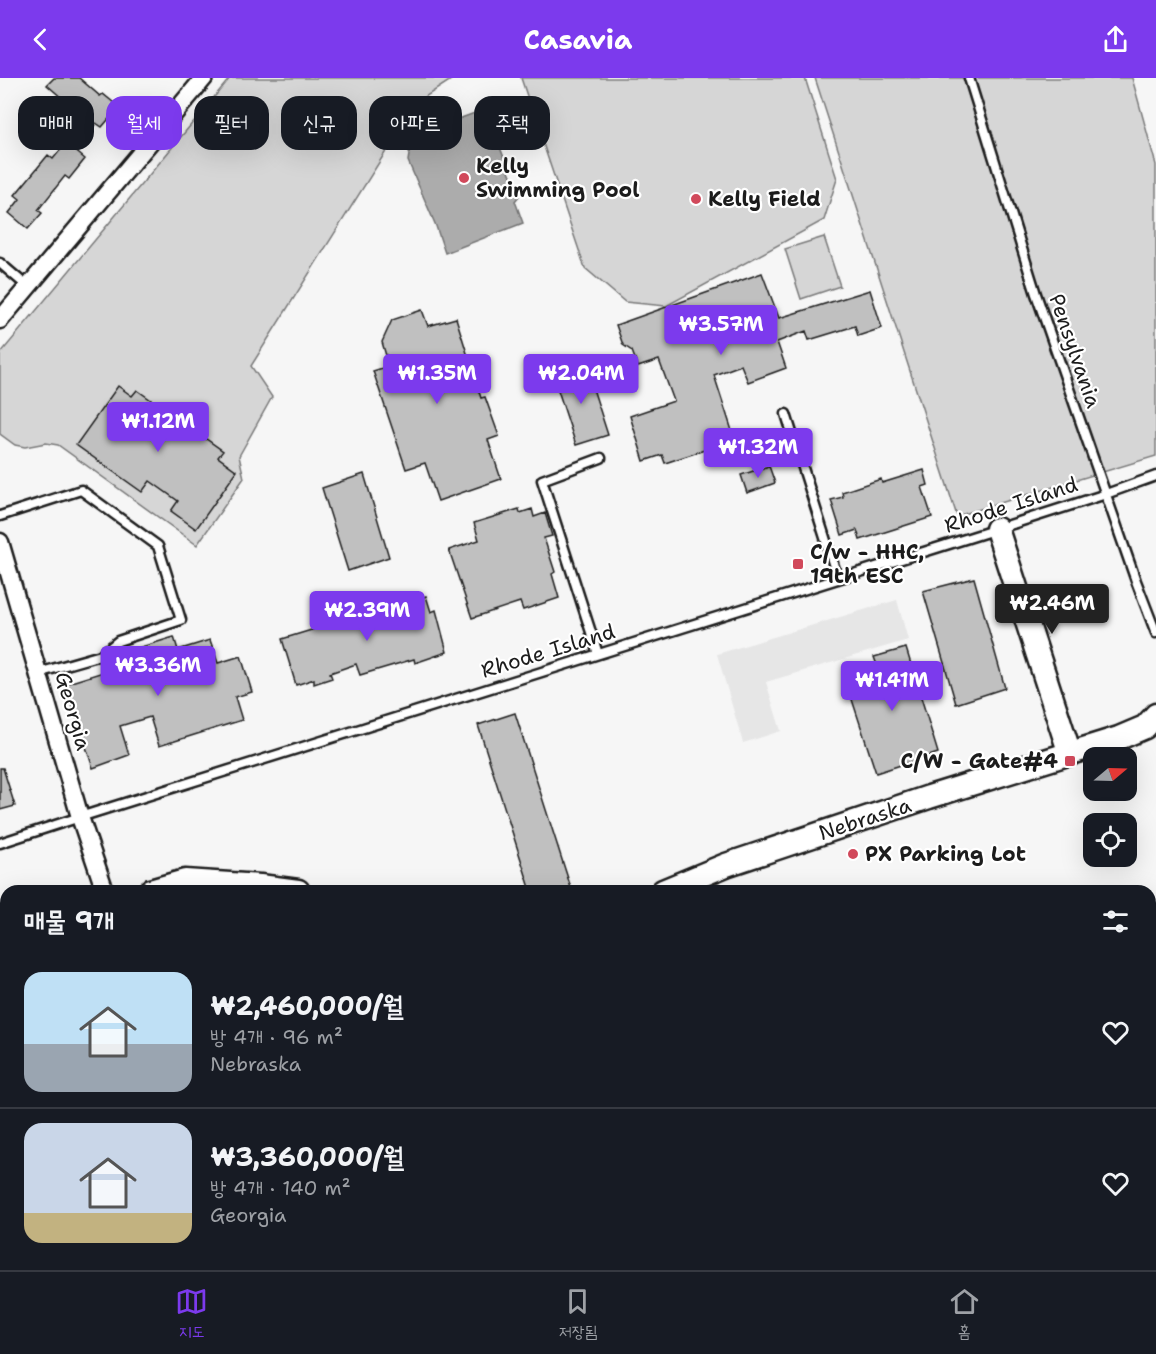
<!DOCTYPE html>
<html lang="ko">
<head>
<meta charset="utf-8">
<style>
  :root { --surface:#171b24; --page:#20242c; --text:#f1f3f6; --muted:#9ea1a6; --line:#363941; --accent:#7c3aed }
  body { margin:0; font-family:"Shantell Sans","Poor Story",sans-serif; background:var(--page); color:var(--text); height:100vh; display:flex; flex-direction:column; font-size:22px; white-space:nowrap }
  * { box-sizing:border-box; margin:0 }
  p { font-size:20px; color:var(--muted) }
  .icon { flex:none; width:33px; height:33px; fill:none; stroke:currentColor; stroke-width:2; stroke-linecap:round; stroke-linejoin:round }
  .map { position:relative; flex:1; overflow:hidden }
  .side { position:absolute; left:0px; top:807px; width:1156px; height:386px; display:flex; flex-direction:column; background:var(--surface); border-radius:18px 18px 0 0; box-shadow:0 6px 24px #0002 }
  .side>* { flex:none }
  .banner { position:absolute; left:18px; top:18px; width:600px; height:54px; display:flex; gap:12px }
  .needle { width:39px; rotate:71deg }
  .fabs { position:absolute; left:1083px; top:669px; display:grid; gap:12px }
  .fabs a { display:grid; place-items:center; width:54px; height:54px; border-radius:12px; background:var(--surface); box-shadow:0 6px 24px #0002; font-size:30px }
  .price { position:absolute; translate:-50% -51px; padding:0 14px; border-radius:6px; background:var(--accent); color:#fff; font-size:20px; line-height:39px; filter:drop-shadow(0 2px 3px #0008) }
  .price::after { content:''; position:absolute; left:50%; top:36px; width:18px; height:14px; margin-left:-9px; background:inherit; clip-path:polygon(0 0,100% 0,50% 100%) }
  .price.on { background:#222; color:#fff }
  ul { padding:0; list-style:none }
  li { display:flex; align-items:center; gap:18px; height:150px; padding:0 24px }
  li+li { border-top:2px solid var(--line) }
  li span { display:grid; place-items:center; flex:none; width:168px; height:120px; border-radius:18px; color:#555 }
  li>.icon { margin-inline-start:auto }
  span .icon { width:72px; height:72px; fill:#fffc; stroke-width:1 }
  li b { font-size:26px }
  h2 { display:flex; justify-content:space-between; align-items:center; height:72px; padding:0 24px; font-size:26px }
  .pill { padding:0 21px; border-radius:18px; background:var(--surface); box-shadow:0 6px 24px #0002; font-size:21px; line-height:54px }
  .pill.on { background:var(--accent); color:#fff }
  header { display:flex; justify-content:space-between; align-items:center; height:78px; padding:0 24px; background:var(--accent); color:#fff; font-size:27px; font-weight:700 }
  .dock { display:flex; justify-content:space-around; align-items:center; height:84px; border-top:2px solid var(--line); background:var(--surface); font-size:16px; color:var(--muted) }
  .dock a { display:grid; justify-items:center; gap:3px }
  .dock .on { color:var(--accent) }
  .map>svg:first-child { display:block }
</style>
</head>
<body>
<header><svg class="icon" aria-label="back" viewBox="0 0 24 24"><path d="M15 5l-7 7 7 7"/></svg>Casavia<svg class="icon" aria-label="share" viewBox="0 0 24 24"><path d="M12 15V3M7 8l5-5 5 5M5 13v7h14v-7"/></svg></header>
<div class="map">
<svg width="1156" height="1192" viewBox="0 0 1156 1192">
  <rect width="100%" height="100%" fill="#f6f6f6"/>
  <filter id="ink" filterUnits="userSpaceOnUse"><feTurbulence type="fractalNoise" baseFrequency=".0167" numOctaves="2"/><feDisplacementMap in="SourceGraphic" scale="12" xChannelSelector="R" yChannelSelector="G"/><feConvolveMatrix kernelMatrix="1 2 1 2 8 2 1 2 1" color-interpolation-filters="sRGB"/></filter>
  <g filter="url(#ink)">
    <!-- built -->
    <path fill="#e6e6e6" d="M897 522 908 562 766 604 781 653 743 665 717 576Z"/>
    <!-- green -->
    <path fill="#d6d6d6" stroke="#797979" stroke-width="1.5" d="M230 0H454L417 24 251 288 272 319 239 378 244 400 197 467 58 367 46 365 25 369 15 367 0 356V276Z
      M521 0H805L837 101 824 142 666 228 625 224 585 190Z
      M815 0H1132L1156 87V378L957 438Z
      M824 159 840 208 801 221 785 171Z"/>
    <!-- water -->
    <path fill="#acacac" stroke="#727272" stroke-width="1.5" d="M491 29 494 54 519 118 515 123 523 145 445 175 436 148 408 83 412 58Z"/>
    <!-- building -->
    <path fill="#c0c0c0" stroke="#1c1c1c" stroke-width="1.5" d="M54 0H79L100 18 103 16 119 29 102 49 96 45 94 48 47 7Z
      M66 65 85 81 69 101 65 98 38 132 42 135 28 151 9 135 20 121 15 117 48 77 53 81Z
      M762 195 779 240 870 212 882 250 858 258 855 248 809 262 806 253 777 264 786 290 748 304 741 287 714 297 735 362 665 385 662 377 644 383 630 338 674 323 659 282 638 289 632 273 623 267 616 247Z
      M422 232 428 248 456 240 481 320 485 319 499 358 488 362 501 401 438 423 425 385 406 391 373 293 389 288 382 264 392 242Z
      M585 286 608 357 576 367 553 297Z
      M118 308 132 318 137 312 223 373 218 379 237 393 196 451 171 433 178 423 150 403 142 414 76 367Z
      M769 388 775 405 747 415 741 397Z
      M924 392 928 407 922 409 932 439 860 462 857 452 842 457 831 422 843 419 842 414 881 401 882 405Z
      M364 396 389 479 348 493 322 410Z
      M519 431 520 435 532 431 534 439 545 435 552 458 544 460 555 494 552 496 559 520 523 532 520 524 472 540 449 472 479 462 474 445Z
      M974 500 1005 610 956 626 923 513Z
      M426 518 431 534 436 532 447 574 415 585 414 581 360 597 356 586 330 595 332 600 314 606V601L296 607 282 561 377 532 378 534Z
      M174 559 178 572 210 562 218 585 241 578 252 614 235 619 242 642 159 668 150 639 120 648 129 677 93 690 65 606 103 594 104 595 143 583 138 570Z
      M906 570 938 675 876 695 845 600 877 587 874 579Z
      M515 635 572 813H531L478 647Z
      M0 690H3L15 728 0 732Z"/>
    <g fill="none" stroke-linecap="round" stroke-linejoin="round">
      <!-- lane casing -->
      <g stroke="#1c1c1c" stroke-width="13">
        <path id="lane" d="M969 0 1036 216 1136 503 1156 555
          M0 185 28 209
          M786 336 838 501
          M0 438 81 412 158 468 181 542 118 563 101 577 38 595
          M598 576 542 402 601 380
          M0 765 80 739 997 451 1106 416 1156 398
          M0 915 6 913
          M0 1021H6"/>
      </g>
      <!-- street casing -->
      <g stroke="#1c1c1c" stroke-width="21">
        <path id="street" d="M0 242 204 0
          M0 464 80 739 105 813
          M1150 865 1156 859
          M1150 927 1156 932
          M0 1102H6
          M1150 1140 1156 1145
          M44 1186 45 1192
          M936 1186 937 1192
          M184 1192 219 1186
          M699 1192 708 1186"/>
      </g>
      <!-- secondary casing -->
      <g stroke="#1c1c1c" stroke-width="27">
        <path id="secondary" d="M997 451 1070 676
          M150 813 185 803 260 808 298 813
          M663 813 726 787 929 719 1119 660 1145 649 1156 637"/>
      </g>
      <!-- lane -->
      <use href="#lane" stroke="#fff" stroke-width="8"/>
      <!-- street -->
      <use href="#street" stroke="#fff" stroke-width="16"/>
      <!-- secondary -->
      <use href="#secondary" stroke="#fff" stroke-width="22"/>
    </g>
  </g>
  <!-- markers -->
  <g fill="#d1495b" stroke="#fff" stroke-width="2">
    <circle cx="464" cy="100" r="6"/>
    <circle cx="696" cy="121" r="6"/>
    <rect x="792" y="480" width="12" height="12" rx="3"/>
    <rect x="1064" y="677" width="12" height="12" rx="3"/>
    <circle cx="853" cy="776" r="6"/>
  </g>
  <g text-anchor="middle" stroke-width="4.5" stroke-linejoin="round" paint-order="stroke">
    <!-- poi labels -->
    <g font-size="21" font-weight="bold" fill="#1c1c1c" stroke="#fff" text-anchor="start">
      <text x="476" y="95">Kelly<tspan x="476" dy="24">Swimming Pool</tspan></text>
      <text x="708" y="128">Kelly Field</text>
      <text x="810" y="481">C/w - HHC,<tspan x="810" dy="24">19th ESC</tspan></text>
      <text x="1058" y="690" text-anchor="end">C/W - Gate#4</text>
      <text x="865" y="783">PX Parking Lot</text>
    </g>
    <!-- street labels -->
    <g font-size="21" fill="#1c1c1c" stroke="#fff">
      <text transform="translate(1075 273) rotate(71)" y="7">Pensylvania</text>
      <text transform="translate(1011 427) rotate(-18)" y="7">Rhode Island</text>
      <text transform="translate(548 573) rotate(-17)" y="7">Rhode Island</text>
      <text transform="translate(73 633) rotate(74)" y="7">Georgia</text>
      <text transform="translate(865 741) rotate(-18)" y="7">Nebraska</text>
    </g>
  </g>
</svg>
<div class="fabs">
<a><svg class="needle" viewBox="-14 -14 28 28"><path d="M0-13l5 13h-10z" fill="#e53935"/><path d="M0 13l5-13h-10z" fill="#9ea1a6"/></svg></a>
<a><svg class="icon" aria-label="locate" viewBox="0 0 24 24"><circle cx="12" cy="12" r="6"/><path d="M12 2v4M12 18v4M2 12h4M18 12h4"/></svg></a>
</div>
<b class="price" style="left:721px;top:278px">₩3.57M</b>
<b class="price" style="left:437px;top:327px">₩1.35M</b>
<b class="price" style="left:581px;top:327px">₩2.04M</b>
<b class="price" style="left:158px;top:375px">₩1.12M</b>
<b class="price" style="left:758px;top:401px">₩1.32M</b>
<b class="price on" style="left:1052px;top:557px">₩2.46M</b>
<b class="price" style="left:367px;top:564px">₩2.39M</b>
<b class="price" style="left:158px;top:619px">₩3.36M</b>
<b class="price" style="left:892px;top:634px">₩1.41M</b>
<div class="banner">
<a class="pill">매매</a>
<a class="pill on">월세</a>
<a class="pill">필터</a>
<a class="pill">신규</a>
<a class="pill">아파트</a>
<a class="pill">주택</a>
</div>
<section class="side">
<h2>매물 9개<svg class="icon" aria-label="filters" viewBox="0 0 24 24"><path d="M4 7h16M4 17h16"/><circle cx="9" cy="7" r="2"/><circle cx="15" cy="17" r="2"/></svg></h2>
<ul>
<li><span style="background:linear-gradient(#bfe0f5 60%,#9aa5b1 0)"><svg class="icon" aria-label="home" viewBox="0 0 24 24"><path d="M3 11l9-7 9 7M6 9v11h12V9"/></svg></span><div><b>₩2,460,000/월</b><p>방 4개 · 96 m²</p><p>Nebraska</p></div><svg class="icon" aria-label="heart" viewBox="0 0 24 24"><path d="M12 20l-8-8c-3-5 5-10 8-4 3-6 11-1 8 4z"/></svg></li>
<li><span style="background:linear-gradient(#c9d6e8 75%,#c2b280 0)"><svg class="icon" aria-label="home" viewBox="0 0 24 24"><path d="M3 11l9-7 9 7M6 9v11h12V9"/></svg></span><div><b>₩3,360,000/월</b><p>방 4개 · 140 m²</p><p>Georgia</p></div><svg class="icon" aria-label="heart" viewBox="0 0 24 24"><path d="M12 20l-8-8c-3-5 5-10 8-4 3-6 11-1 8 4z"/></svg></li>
</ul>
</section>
</div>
<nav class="dock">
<a class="on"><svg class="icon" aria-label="map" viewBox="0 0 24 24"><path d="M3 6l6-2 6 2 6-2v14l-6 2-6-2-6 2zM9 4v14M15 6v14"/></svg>지도</a>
<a><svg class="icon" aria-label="saved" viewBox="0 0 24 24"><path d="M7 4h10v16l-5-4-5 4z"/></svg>저장됨</a>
<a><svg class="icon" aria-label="home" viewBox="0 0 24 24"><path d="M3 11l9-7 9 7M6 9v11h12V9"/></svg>홈</a>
</nav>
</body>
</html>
